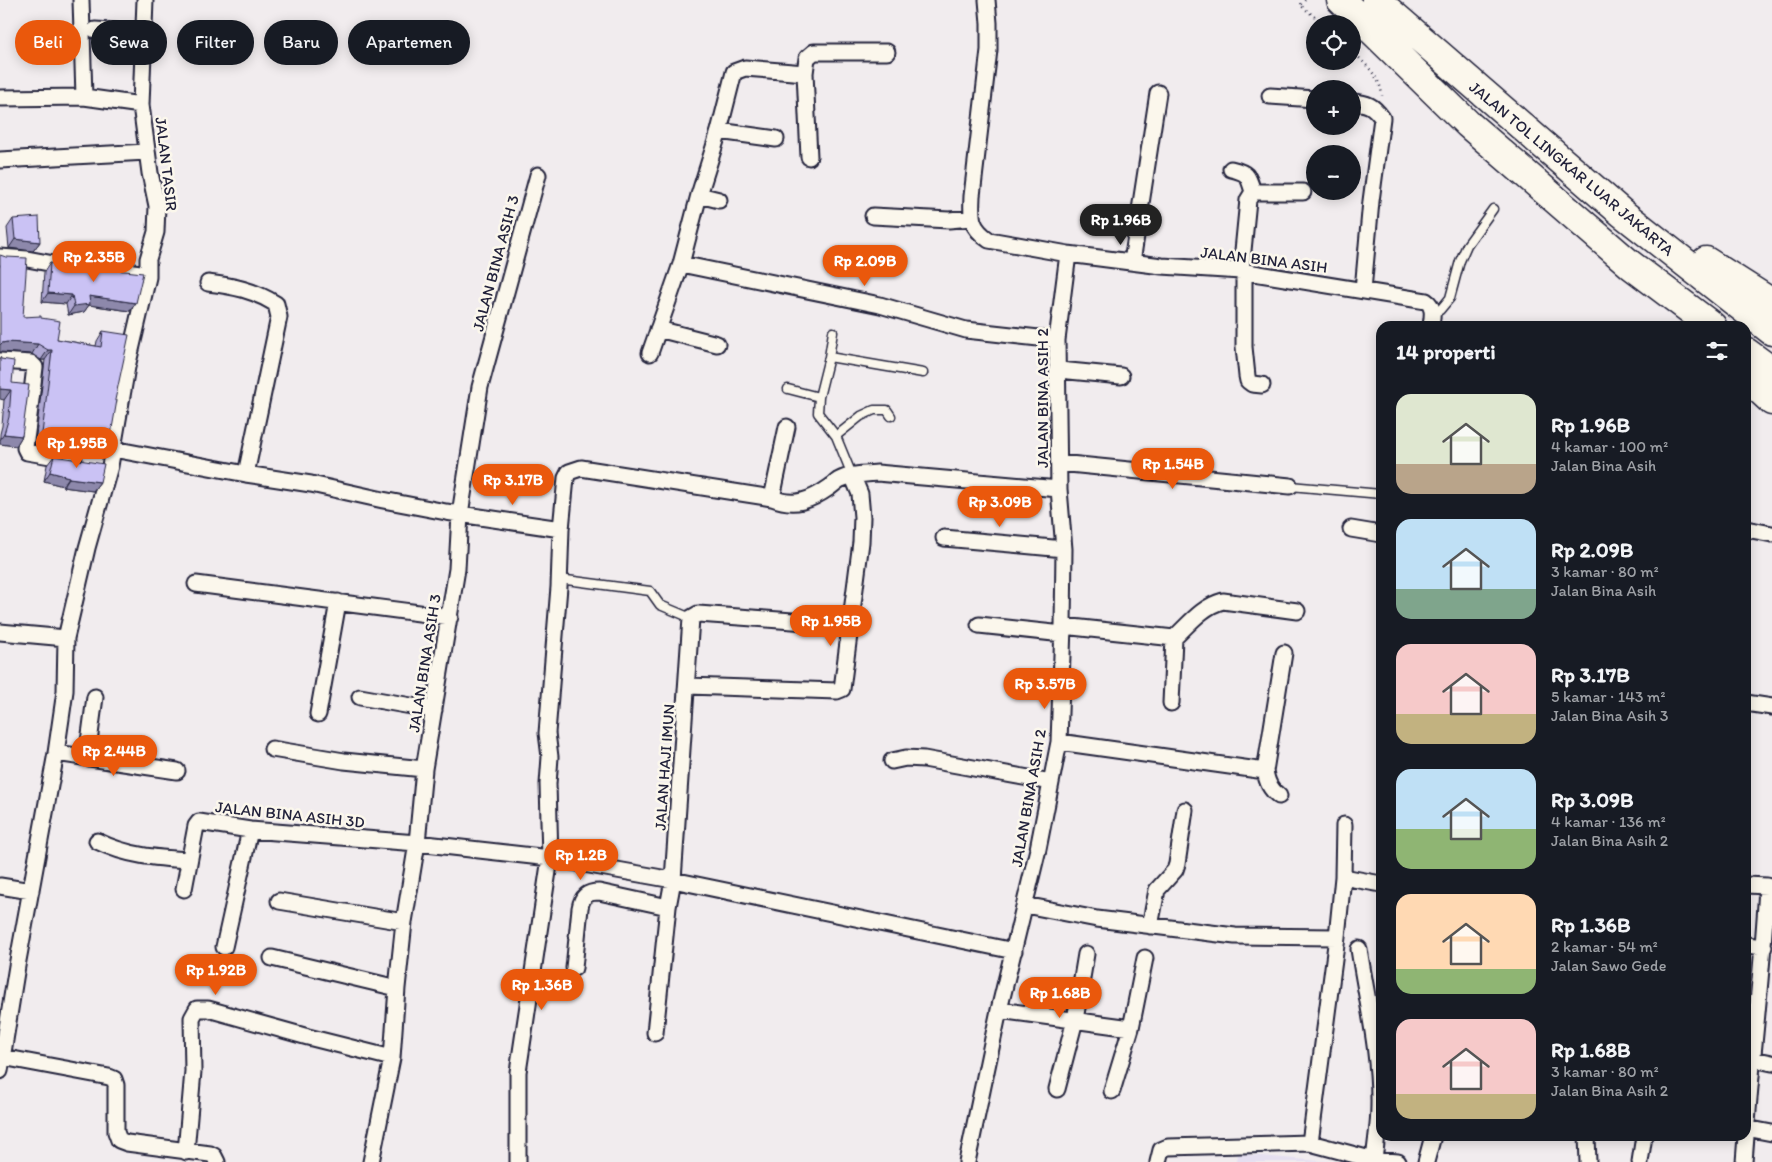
<!DOCTYPE html>
<html lang="id">
<head>
<meta charset="utf-8">
<style>
  :root { --surface:#171b24; --page:#20242c; --text:#f1f3f6; --muted:#9ea1a6; --accent:#ea580c }
  body { margin:0; font-family:Itim,sans-serif; background:var(--page); color:var(--text); height:100vh; display:flex; flex-direction:column; font-size:19px; white-space:nowrap }
  * { box-sizing:border-box; margin:0 }
  p { font-size:16px; color:var(--muted) }
  .icon { flex:none; width:28px; height:28px; fill:none; stroke:currentColor; stroke-width:2; stroke-linecap:round; stroke-linejoin:round }
  .map { position:relative; flex:1; overflow:hidden }
  .side { position:absolute; left:1376px; top:321px; width:375px; height:820px; display:flex; flex-direction:column; background:var(--surface); border-radius:15px; box-shadow:0 2px 12px #0003 }
  .side>* { flex:none }
  .guide { position:absolute; left:15px; top:20px; width:475px; height:45px; display:flex; gap:10px }
  .controls { position:absolute; left:1306px; top:15px; display:grid; gap:10px }
  .controls a { display:grid; place-items:center; width:55px; height:55px; border-radius:50%; background:var(--surface); box-shadow:0 2px 12px #0003; font-size:25px }
  .price { position:absolute; translate:-50% -42px; padding:0 11px; border-radius:18px; background:var(--accent); color:#fff; font-size:16px; line-height:32px; filter:drop-shadow(0 1px 2px #0008) }
  .price::after { content:''; position:absolute; left:50%; top:30px; width:15px; height:11px; margin-left:-8px; background:inherit; clip-path:polygon(0 0,100% 0,50% 100%) }
  .price.active { background:#222; color:#fff }
  ul { padding:0; list-style:none }
  li { display:flex; align-items:center; gap:15px; height:125px; padding:0 20px }
  li span { display:grid; place-items:center; flex:none; width:140px; height:100px; border-radius:15px; color:#555 }
  li>.icon { margin-inline-start:auto }
  span .icon { width:60px; height:60px; fill:#fffc; stroke-width:1 }
  li b { font-size:21px }
  h2 { display:flex; justify-content:space-between; align-items:center; height:60px; padding:0 20px; font-size:21px }
  .pill { padding:0 18px; border-radius:22px; background:var(--surface); box-shadow:0 2px 12px #0003; font-size:18px; line-height:45px }
  .pill.active { background:var(--accent); color:#fff }
  .map>svg:first-child { display:block }
</style>
</head>
<body>
<div class="map">
<svg width="1772" height="1162" viewBox="0 0 1772 1162">
  <rect width="100%" height="100%" fill="#f1ecee"/>
  <filter id="ink" filterUnits="userSpaceOnUse"><feTurbulence type="fractalNoise" baseFrequency=".02" numOctaves="2"/><feDisplacementMap in="SourceGraphic" scale="10" xChannelSelector="R" yChannelSelector="G"/><feConvolveMatrix kernelMatrix="1 2 1 2 8 2 1 2 1" color-interpolation-filters="sRGB"/></filter>
  <g filter="url(#ink)">
    <!-- built -->
    <path fill="#e5dff0" d="M1238 1154 1330 1162H1237Z"/>
    <g fill="none" stroke-linecap="round" stroke-linejoin="round">
      <!-- lane casing -->
      <g stroke="#22223b" stroke-width="11">
        <path id="lane" d="M1432 313 1440 310 1450 298 1460 261 1467 245 1493 209
          M829 357 833 332
          M788 389 819 397
          M836 436 861 416 874 410H887L891 416
          M852 475 836 436 818 413 819 397 829 357 923 373
          M1290 486 1381 494
          M559 579 650 591 660 605 691 618"/>
      </g>
      <!-- street casing -->
      <g stroke="#22223b" stroke-width="19">
        <path id="street" d="M81 0 84 97
          M987 0 989 23V50L972 196C971 217 970 227 989 240L1068 254 1162 266 1241 271 1426 301C1435 307 1432 317 1431 326
          M95 30 144 33
          M805 73 809 157
          M1270 96 1315 99
          M0 98 84 97 141 105
          M1352 102C1367 103 1373 105 1382 118L1371 201 1363 290
          M719 131 776 139
          M0 160 147 152
          M1231 169C1248 173 1248 175 1253 192
          M699 195 719 200
          M873 216 949 220 971 218
          M0 257 27 259 54 264 87 266 148 274
          M1132 262 1158 93
          M681 264 880 305 966 330 1057 340
          M1241 271 1248 200 1253 192H1303
          M1244 272V347L1247 376 1248 381 1252 384 1262 385
          M208 283C233 286 254 290 276 304L279 317 246 474
          M658 329 717 344
          M650 353 681 264 699 195 719 131 734 72 745 68 805 73 807 58 814 52H887
          M0 361 31 363 35 367 25 448 27 452 74 460
          M1059 370 1121 376
          M113 449 246 474 311 484 383 500 446 512 561 529
          M1059 463 1290 486
          M772 498 787 427
          M1351 529 1381 534
          M1746 529 1772 534
          M944 538 1064 549
          M196 584 450 617
          M979 625 1063 634
          M1063 626 1174 638C1189 624 1203 606 1223 601L1297 611
          M0 632 66 638
          M688 686 837 691 842 689 861 542 862 517 860 494 852 475
          M360 697 434 710
          M1171 703 1174 638
          M1746 703 1772 707
          M318 714 338 602
          M1059 742 1265 771
          M272 749 344 761 424 769
          M56 753 177 771
          M87 757 95 697
          M892 761 906 758 924 759 1051 782
          M1279 796C1270 789 1267 782 1265 771L1284 653
          M97 841C127 856 156 858 189 860
          M1343 877 1381 884
          M1746 885 1767 886C1763 969 1752 1052 1746 1135
          M0 886 31 891
          M184 889 196 826 199 822 250 830 417 843 550 858 673 880 1014 951
          M279 901 404 922
          M1025 905 1097 919 1235 936 1337 937
          M1150 926 1157 890 1175 870 1177 864 1185 810
          M1746 945 1764 947
          M224 947 250 830
          M1359 949C1367 1001 1380 1053 1379 1106 1379 1124 1376 1142 1374 1160
          M272 958 397 988
          M574 968 580 908C582 896 587 892 599 892L668 907
          M999 1010 1131 1028
          M655 1033 668 907 673 880 691 618 698 614 806 622
          M2 1057 109 1077 114 1079 116 1085V1132L119 1140 127 1143 210 1154 214 1156 217 1162
          M1753 1059 1772 1063
          M0 1071 17 966 56 753 65 691 66 638 87 548 110 466 127 367 148 277V259L156 232 157 206 150 173 141 105 145 0
          M1057 1089 1075 1020 1086 954
          M1112 1091 1131 1028 1145 958
          M1746 1128 1772 1133
          M1587 1136 1588 1162
          M1310 1143 1337 937 1343 877 1344 825
          M186 1152 193 1071 192 1018 197 1009H208L308 1037 392 1058
          M371 1162 392 1058 397 988 404 922 417 843 424 769 457 569 460 514 480 387 538 175
          M518 1162V1072L550 858 548 784 550 757 547 733 559 587 561 529 566 478 569 472 581 468 772 498C795 507 810 501 830 487 833 485 836 482 839 480 850 474 865 474 877 473L1059 489
          M967 1162 999 1010 1038 849 1059 742 1063 626 1064 549 1059 489 1057 340 1068 254
          M1158 1162 1161 1150 1168 1147 1310 1143 1374 1160 1398 1162
          M1426 1162 1433 1136
          M1640 1162 1644 1136
          M1744 1162 1746 1136"/>
      </g>
      <!-- highway casing -->
      <g stroke="#22223b" stroke-width="31">
        <path id="highway" d="M1341 0 1468 124 1631 265 1712 326
          M1376 0 1622 213 1772 331
          M1706 261 1772 303
          M1746 352 1772 371
          M1746 377 1772 401"/>
      </g>
      <!-- path -->
      <path stroke="#22223b" stroke-width="2.5" stroke-dasharray="1 4" stroke-linecap="butt" d="M1305 0 1300 5 1324 24
        M1352 51C1365 64 1381 77 1382 96"/>
      <!-- lane -->
      <use href="#lane" stroke="#fbf7ec" stroke-width="8"/>
      <!-- street -->
      <use href="#street" stroke="#fbf7ec" stroke-width="15"/>
      <!-- highway -->
      <use href="#highway" stroke="#fbf7ec" stroke-width="28"/>
    </g>
    <!-- wall -->
    <path fill="#aea7d2" stroke="#22223b" d="M13 219 40 242 33 251 9 248 7 228Z
      M50 263 130 311 89 305 84 312 68 315 66 304 42 302 44 272Z
      M23 317 41 318 57 339 96 346 97 341 103 331 102 455 35 444 45 360H41L32 354 0 352Z
      M12 383 22 436 16 446 0 444V434L2 426 4 400Z
      M54 456 100 482 93 491 63 487V486L44 481 47 465Z"/>
    <!-- shaded-wall -->
    <path fill="#8d88ab" stroke="#22223b" d="M15 239 40 242 33 251 9 248Z
      M48 293 72 295 66 304 42 302Z
      M89 296 136 303 130 311 89 305 84 312 68 315 74 306Z
      M7 342 38 344 32 354 0 352V345L2 343Z
      M48 350H52L45 360H41Z
      M0 389 11 390 4 400 0 399Z
      M4 434 22 436 16 446 0 444V440Z
      M42 434 109 446 102 455 35 444Z
      M50 472 69 477 63 486 44 481Z
      M69 478 100 482 93 491 63 487Z"/>
    <!-- building -->
    <path fill="#cac2f4" stroke="#22223b" d="M39 217 40 242 15 239 13 219Z
      M0 255 6 257 27 258 23 317 41 316V318L60 321 57 339 101 347 103 331 129 335 115 400H117L109 446 42 434 52 350H48L38 344 7 342 2 343 0 345Z
      M50 263 143 273 136 303 89 296 90 304 74 306 72 295 48 293Z
      M0 357 1 359 14 361 12 383 29 385 22 436 4 434 9 417 11 390 0 389Z
      M54 456 104 464 100 482 69 478V477L50 472Z"/>
  </g>
  <g text-anchor="middle" stroke-width="5" stroke-linejoin="round" paint-order="stroke">
    <!-- street labels -->
    <g font-size="16" fill="#22223b" stroke="#fbf7ec">
      <text transform="translate(167 164) rotate(83)" y="6">JALAN TASIR</text>
      <text transform="translate(1572 168) rotate(40)" y="6">JALAN TOL LINGKAR LUAR JAKARTA</text>
      <text transform="translate(1264 259) rotate(7)" y="6">JALAN BINA ASIH</text>
      <text transform="translate(495 263) rotate(-75)" y="6">JALAN BINA ASIH 3</text>
      <text transform="translate(1042 398) rotate(-90)" y="6">JALAN BINA ASIH 2</text>
      <text transform="translate(424 663) rotate(-81)" y="6">JALAN BINA ASIH 3</text>
      <text transform="translate(664 767) rotate(-86)" y="6">JALAN HAJI IMUN</text>
      <text transform="translate(1028 798) rotate(-80)" y="6">JALAN BINA ASIH 2</text>
      <text transform="translate(290 814) rotate(6)" y="6">JALAN BINA ASIH 3D</text>
    </g>
  </g>
</svg>
<div class="controls">
<a><svg class="icon" aria-label="locate" viewBox="0 0 24 24"><circle cx="12" cy="12" r="6"/><path d="M12 2v4M12 18v4M2 12h4M18 12h4"/></svg></a>
<a>+</a>
<a>−</a>
</div>
<b class="price active" style="left:1121px;top:246px">Rp 1.96B</b>
<b class="price" style="left:94px;top:283px">Rp 2.35B</b>
<b class="price" style="left:865px;top:287px">Rp 2.09B</b>
<b class="price" style="left:77px;top:469px">Rp 1.95B</b>
<b class="price" style="left:1173px;top:490px">Rp 1.54B</b>
<b class="price" style="left:513px;top:506px">Rp 3.17B</b>
<b class="price" style="left:1000px;top:528px">Rp 3.09B</b>
<b class="price" style="left:831px;top:647px">Rp 1.95B</b>
<b class="price" style="left:1045px;top:710px">Rp 3.57B</b>
<b class="price" style="left:114px;top:777px">Rp 2.44B</b>
<b class="price" style="left:581px;top:881px">Rp 1.2B</b>
<b class="price" style="left:216px;top:996px">Rp 1.92B</b>
<b class="price" style="left:542px;top:1011px">Rp 1.36B</b>
<b class="price" style="left:1060px;top:1019px">Rp 1.68B</b>
<div class="guide">
<a class="pill active">Beli</a>
<a class="pill">Sewa</a>
<a class="pill">Filter</a>
<a class="pill">Baru</a>
<a class="pill">Apartemen</a>
</div>
<section class="side">
<h2>14 properti<svg class="icon" aria-label="filters" viewBox="0 0 24 24"><path d="M4 7h16M4 17h16"/><circle cx="9" cy="7" r="2"/><circle cx="15" cy="17" r="2"/></svg></h2>
<ul>
<li><span style="background:linear-gradient(#dfe7d0 70%,#b9a48a 0)"><svg class="icon" aria-label="home" viewBox="0 0 24 24"><path d="M3 11l9-7 9 7M6 9v11h12V9"/></svg></span><div><b>Rp 1.96B</b><p>4 kamar · 100 m²</p><p>Jalan Bina Asih</p></div></li>
<li><span style="background:linear-gradient(#bfe0f5 70%,#7fa58c 0)"><svg class="icon" aria-label="home" viewBox="0 0 24 24"><path d="M3 11l9-7 9 7M6 9v11h12V9"/></svg></span><div><b>Rp 2.09B</b><p>3 kamar · 80 m²</p><p>Jalan Bina Asih</p></div></li>
<li><span style="background:linear-gradient(#f6c9c9 70%,#c2b280 0)"><svg class="icon" aria-label="home" viewBox="0 0 24 24"><path d="M3 11l9-7 9 7M6 9v11h12V9"/></svg></span><div><b>Rp 3.17B</b><p>5 kamar · 143 m²</p><p>Jalan Bina Asih 3</p></div></li>
<li><span style="background:linear-gradient(#bfe0f5 60%,#8fb573 0)"><svg class="icon" aria-label="home" viewBox="0 0 24 24"><path d="M3 11l9-7 9 7M6 9v11h12V9"/></svg></span><div><b>Rp 3.09B</b><p>4 kamar · 136 m²</p><p>Jalan Bina Asih 2</p></div></li>
<li><span style="background:linear-gradient(#ffd9b3 75%,#8fb573 0)"><svg class="icon" aria-label="home" viewBox="0 0 24 24"><path d="M3 11l9-7 9 7M6 9v11h12V9"/></svg></span><div><b>Rp 1.36B</b><p>2 kamar · 54 m²</p><p>Jalan Sawo Gede</p></div></li>
<li><span style="background:linear-gradient(#f6c9c9 75%,#c2b280 0)"><svg class="icon" aria-label="home" viewBox="0 0 24 24"><path d="M3 11l9-7 9 7M6 9v11h12V9"/></svg></span><div><b>Rp 1.68B</b><p>3 kamar · 80 m²</p><p>Jalan Bina Asih 2</p></div></li>
</ul>
</section>
</div>
</body>
</html>
